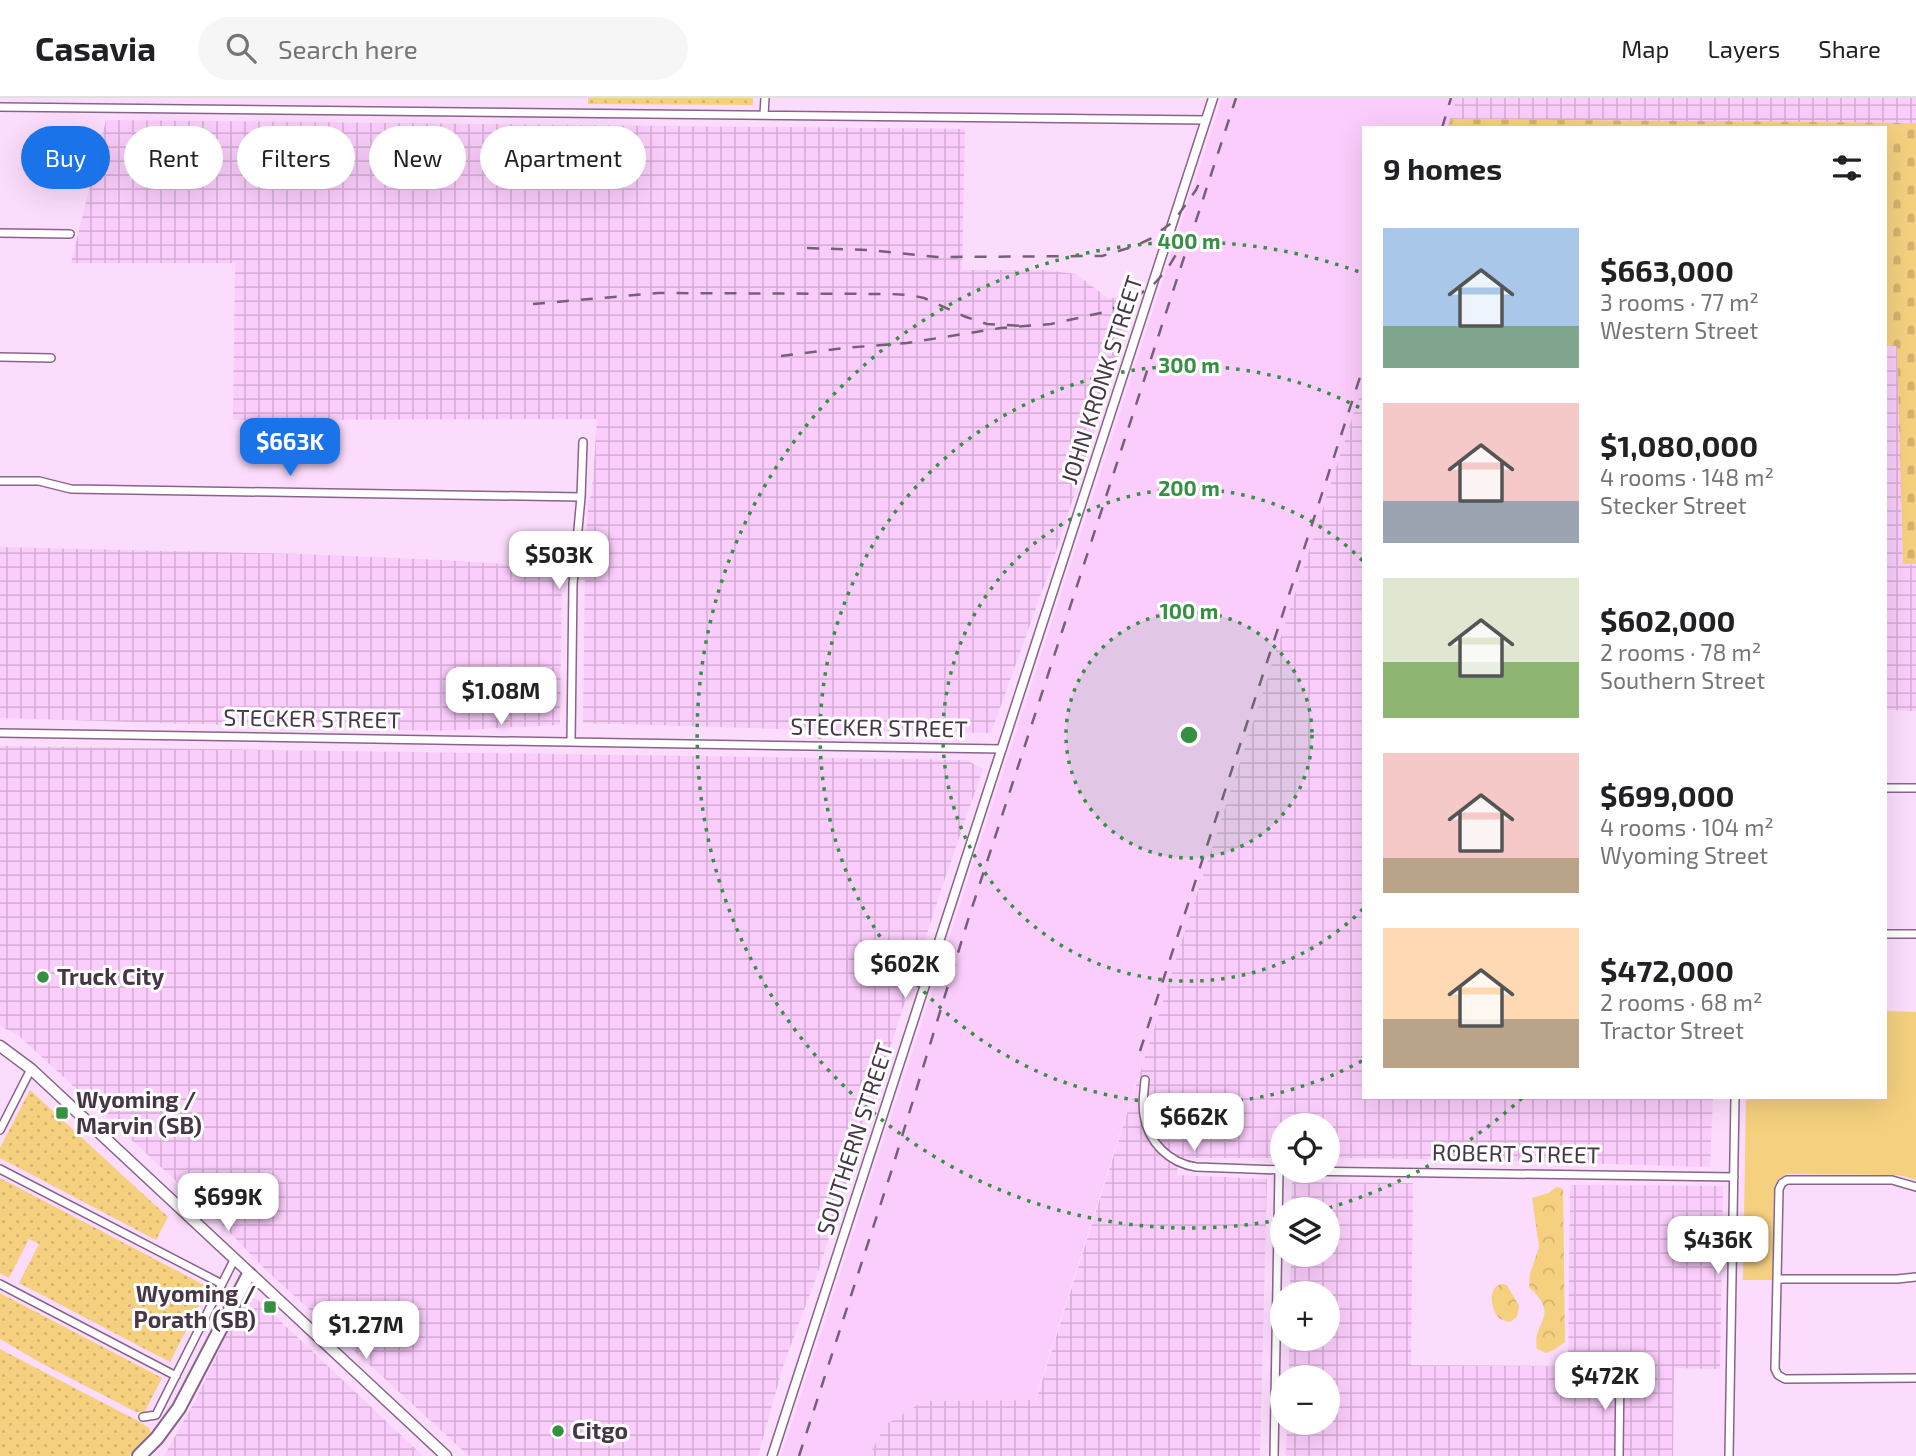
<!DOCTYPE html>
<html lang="en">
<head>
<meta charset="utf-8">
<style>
  :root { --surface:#fff; --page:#f6f6f6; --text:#202124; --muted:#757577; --line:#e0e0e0; --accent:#1a73e8 }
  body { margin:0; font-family:"Exo 2",sans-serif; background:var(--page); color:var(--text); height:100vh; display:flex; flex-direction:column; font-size:26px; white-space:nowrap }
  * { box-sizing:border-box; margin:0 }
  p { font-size:23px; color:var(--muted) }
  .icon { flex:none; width:38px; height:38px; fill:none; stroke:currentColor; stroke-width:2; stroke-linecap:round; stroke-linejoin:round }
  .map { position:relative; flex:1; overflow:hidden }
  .drawer { position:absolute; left:1362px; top:28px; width:525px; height:973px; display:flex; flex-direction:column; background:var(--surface); border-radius:0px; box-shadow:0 7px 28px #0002 }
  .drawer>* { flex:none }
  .hud { position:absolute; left:21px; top:28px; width:665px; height:63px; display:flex; gap:14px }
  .controls { position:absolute; left:1270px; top:1015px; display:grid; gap:14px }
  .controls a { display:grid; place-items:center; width:70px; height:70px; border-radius:50%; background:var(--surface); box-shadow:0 7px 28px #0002; font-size:35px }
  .price { position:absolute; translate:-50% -60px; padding:0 16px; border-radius:14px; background:#fff; color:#222; font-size:23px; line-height:46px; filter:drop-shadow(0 2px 4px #0008) }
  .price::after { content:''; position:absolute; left:50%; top:42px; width:21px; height:16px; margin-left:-10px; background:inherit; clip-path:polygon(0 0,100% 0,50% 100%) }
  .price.selected { background:var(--accent); color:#fff }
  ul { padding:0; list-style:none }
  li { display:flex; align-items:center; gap:21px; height:175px; padding:0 21px }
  li span { display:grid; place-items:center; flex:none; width:196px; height:140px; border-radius:0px; color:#555 }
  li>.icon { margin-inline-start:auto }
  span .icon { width:84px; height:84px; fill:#fffc; stroke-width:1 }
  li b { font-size:30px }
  h2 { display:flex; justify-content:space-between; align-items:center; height:84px; padding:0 21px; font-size:30px }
  .chip { padding:0 24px; border-radius:32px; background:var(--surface); box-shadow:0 7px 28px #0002; font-size:24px; line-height:63px }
  .chip.selected { background:var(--accent); color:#fff }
  header { display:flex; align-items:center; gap:42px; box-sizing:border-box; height:98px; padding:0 35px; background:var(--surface); border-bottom:2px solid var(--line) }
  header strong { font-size:33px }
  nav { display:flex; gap:38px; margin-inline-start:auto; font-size:24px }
  .search { width:490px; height:63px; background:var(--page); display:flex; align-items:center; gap:18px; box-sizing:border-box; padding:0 24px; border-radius:38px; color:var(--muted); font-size:26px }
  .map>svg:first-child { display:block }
</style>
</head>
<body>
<header>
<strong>Casavia</strong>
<div class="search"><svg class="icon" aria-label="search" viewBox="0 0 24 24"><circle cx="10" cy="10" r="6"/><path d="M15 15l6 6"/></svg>Search here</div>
<nav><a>Map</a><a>Layers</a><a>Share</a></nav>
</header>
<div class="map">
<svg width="1916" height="1358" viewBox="0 0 1916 1358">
  <defs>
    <pattern id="industrial-grid" width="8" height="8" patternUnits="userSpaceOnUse" patternTransform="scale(1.75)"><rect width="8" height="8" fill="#fbcdfc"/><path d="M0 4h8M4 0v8" fill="none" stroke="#d8b1d9"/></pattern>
    <pattern id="grass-dots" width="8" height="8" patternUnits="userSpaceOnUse" patternTransform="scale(1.75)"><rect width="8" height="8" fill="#f5d07e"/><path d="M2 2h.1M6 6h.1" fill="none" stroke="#d3b36e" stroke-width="1.8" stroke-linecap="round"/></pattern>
    <pattern id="forest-crowns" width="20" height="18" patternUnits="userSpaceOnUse" patternTransform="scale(1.75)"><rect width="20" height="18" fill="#f5d07e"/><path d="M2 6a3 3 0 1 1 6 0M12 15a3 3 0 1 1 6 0" fill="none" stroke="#d3b36e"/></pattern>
    <pattern id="cemetery-stones" width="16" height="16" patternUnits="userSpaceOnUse" patternTransform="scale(1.75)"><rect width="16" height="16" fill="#f5d07e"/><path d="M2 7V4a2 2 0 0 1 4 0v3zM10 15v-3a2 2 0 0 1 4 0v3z" fill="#d3b36e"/></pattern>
  </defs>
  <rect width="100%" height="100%" fill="#fcdcfd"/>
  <!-- built -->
  <path fill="#fbcdfc" d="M1222 0H1458L1448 30H1363V288L1106 1078 1035 1302 924 1303 885 1327 869 1358H781Z"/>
  <!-- industrial -->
  <path fill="url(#industrial-grid)" d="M1457 0H1916V25L1451 21 1447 30Z
    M106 22 965 31 962 172H1044L1076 176 1109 201 1139 193 1054 460 991 635 813 632 583 625 585 468 588 405 592 395 597 321 233 322 235 165H71Z
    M1885 248H1897L1903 466 1916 467V613L1885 612Z
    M1363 287V999H1713L1710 1069 1435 1061 1328 1060V1027H1283V1060H1179L1177 1077 1267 1081 1260 1358H869L885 1327 924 1303 1036 1302 1194 805Z
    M0 449 301 456 443 462 562 470 560 627 436 633 0 620Z
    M0 648 966 662 983 671 942 789 816 1180 783 1268 758 1358H469L264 1170 212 1116 19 938 0 928Z
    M1292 1084 1413 1085 1411 1267 1561 1268V1309L1562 1269H1568L1570 1087 1723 1088 1720 1271 1674 1270 1673 1358H1286L1287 1325H1328V1279H1289V1241H1328V1195H1290L1291 1157H1328V1111H1291Z
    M251 1199 257 1201 423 1358H164L194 1305 227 1236 238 1209 245 1202Z"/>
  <!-- grass -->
  <path fill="url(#grass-dots)" d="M588 0H753V7L588 6Z
    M30 992 168 1119 156 1142 0 1060V1050Z
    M0 1080 208 1189 170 1264 19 1185 39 1146 29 1141 9 1180 0 1175Z
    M0 1195 162 1280 144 1315 136 1314 41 1265 0 1241Z
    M0 1251 140 1324 149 1330 151 1334 129 1358H0Z"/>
  <!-- forest -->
  <path fill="url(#forest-crowns)" d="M1556 1089 1563 1091 1565 1244 1552 1253 1546 1255 1537 1251C1531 1224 1562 1219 1529 1189L1530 1176 1539 1149 1532 1100 1549 1095Z
    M1501 1186 1507 1187 1519 1208 1517 1219 1510 1224C1506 1223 1503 1223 1499 1220 1491 1212 1487 1190 1501 1186Z"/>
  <!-- cemetery -->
  <path fill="url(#cemetery-stones)" d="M1451 21 1916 25V466H1903L1897 248H1885V30H1448Z"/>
  <!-- park -->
  <path fill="#f5d07e" d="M1885 913 1916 914V1082L1903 1078 1893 1077 1787 1076 1779 1080 1774 1088 1772 1182H1743L1746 999H1885Z"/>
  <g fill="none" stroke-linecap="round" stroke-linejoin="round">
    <!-- minor casing -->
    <g stroke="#886489" stroke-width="10">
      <path id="minor" d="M0 9 1206 22
        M764 17 765 0
        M0 135 70 136
        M0 259 51 260
        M0 383H39L71 391 581 399
        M0 635 1002 651
        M571 644 573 486 581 399 583 344
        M1885 690H1916
        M1885 836H1916
        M1145 982C1144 994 1142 1005 1144 1017 1148 1044 1169 1065 1196 1069L1282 1072
        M0 1032 31 971
        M0 1071 222 1186
        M1298 1073 1734 1079
        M1916 1089 1892 1082H1787L1782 1085 1779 1091 1775 1271 1778 1277 1785 1281 1916 1280
        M1777 1181H1897L1916 1179
        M0 1186 176 1278
        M143 1319 156 1317 234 1162
        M1274 1358 1279 1072
        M1619 1358 1620 1271
        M1729 1358 1735 999"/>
    </g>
    <!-- tertiary casing -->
    <g stroke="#886489" stroke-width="11">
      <path id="tertiary" d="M772 1358 1213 0"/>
    </g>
    <!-- secondary casing -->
    <g stroke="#886489" stroke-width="13">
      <path id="secondary" d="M0 948 31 971 446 1358"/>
    </g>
    <!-- motorway casing -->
    <g stroke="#886489" stroke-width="16">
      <path id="motorway" d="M139 1358 157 1340 179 1310 249 1176"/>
    </g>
    <!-- minor -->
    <use href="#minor" stroke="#fff" stroke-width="7"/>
    <!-- tertiary -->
    <use href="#tertiary" stroke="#fff" stroke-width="8"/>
    <!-- secondary -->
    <use href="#secondary" stroke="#fff" stroke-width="10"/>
    <!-- motorway -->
    <use href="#motorway" stroke="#fff" stroke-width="12"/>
    <!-- rail -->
    <path stroke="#756175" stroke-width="2.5" stroke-dasharray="12 12" stroke-linecap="butt" d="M1442 30 1451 0
      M807 150 868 152 937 159 1102 158 1135 148 1150 141 1174 123 1196 92 1203 77
      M533 206 658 195 890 196 910 197 924 200 966 219 987 226 1024 228
      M781 258 844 250 907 245 1001 230 1051 226 1105 214 1132 202 1155 185 1168 170 1181 148
      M1140 953 1363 270
      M799 1358 893 1068 968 822 1236 0"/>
  </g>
  <!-- distance rings -->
  <circle cx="1189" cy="637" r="123" fill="#359041" fill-opacity=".12"/>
  <g fill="none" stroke="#359041" stroke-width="3.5" stroke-dasharray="3.5 7">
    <circle cx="1189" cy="637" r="123"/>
    <path d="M1363 811A246 246 0 1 1 1363 463"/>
    <path d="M1362 963A369 369 0 1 1 1362 311"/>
    <path d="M1522 1000A493 493 0 0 1 1325 1111M1279 1122A493 493 0 1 1 1362 175"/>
  </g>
  <!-- markers -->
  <g fill="#359041" stroke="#fff" stroke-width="2.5">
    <circle cx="43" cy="879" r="7"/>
    <rect x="55" y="1008" width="14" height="14" rx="3.5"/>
    <rect x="263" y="1202" width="14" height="14" rx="3.5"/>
    <circle cx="558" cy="1333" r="7"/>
  </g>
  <g text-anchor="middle" stroke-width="6" stroke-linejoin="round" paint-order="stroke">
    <!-- street labels -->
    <g font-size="23" fill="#463646" stroke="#fff">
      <text transform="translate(1102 282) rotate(-72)" y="8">JOHN KRONK STREET</text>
      <text transform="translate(312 621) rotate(1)" y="8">STECKER STREET</text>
      <text transform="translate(879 630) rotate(1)" y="8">STECKER STREET</text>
      <text transform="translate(855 1041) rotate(-72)" y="8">SOUTHERN STREET</text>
      <text transform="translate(1516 1056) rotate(1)" y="8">ROBERT STREET</text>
    </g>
    <!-- poi labels -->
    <g font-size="23" font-weight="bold" fill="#463646" stroke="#fff" text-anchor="start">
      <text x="57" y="887">Truck City</text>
      <text x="76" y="1010">Wyoming /<tspan x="76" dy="26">Marvin (SB)</tspan></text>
      <text x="256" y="1204" text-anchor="end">Wyoming /<tspan x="256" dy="26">Porath (SB)</tspan></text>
      <text x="572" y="1341">Citgo</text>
    </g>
  </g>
  <circle cx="1189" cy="637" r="10" fill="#359041" stroke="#fff" stroke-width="3.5"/>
  <g font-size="21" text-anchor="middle" font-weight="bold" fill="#359041" stroke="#fff" stroke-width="6" stroke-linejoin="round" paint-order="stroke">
    <text x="1189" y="151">400 m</text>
    <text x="1189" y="275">300 m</text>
    <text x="1189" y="398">200 m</text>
    <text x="1189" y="521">100 m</text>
  </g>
</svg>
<div class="controls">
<a><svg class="icon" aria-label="locate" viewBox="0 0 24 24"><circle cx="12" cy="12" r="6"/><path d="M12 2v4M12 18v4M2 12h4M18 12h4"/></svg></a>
<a><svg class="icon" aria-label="layers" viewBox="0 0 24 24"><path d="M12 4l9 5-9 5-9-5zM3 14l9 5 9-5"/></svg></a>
<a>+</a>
<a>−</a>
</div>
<b class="price selected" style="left:290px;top:380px">$663K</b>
<b class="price" style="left:559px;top:493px">$503K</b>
<b class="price" style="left:501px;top:629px">$1.08M</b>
<b class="price" style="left:905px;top:902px">$602K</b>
<b class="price" style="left:1194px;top:1055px">$662K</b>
<b class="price" style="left:228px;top:1135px">$699K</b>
<b class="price" style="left:1718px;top:1178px">$436K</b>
<b class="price" style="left:366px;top:1263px">$1.27M</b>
<b class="price" style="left:1605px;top:1314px">$472K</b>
<div class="hud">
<a class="chip selected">Buy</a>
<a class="chip">Rent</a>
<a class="chip">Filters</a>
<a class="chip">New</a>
<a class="chip">Apartment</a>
</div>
<section class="drawer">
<h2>9 homes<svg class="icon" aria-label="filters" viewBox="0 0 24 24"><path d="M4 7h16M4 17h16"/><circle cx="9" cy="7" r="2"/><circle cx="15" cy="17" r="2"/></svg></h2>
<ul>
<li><span style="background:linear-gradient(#a9c7e8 70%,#7fa58c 0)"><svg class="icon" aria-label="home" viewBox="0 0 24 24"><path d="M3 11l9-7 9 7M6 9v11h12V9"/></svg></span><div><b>$663,000</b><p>3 rooms · 77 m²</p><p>Western Street</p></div></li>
<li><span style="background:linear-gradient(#f6c9c9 70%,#9aa5b1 0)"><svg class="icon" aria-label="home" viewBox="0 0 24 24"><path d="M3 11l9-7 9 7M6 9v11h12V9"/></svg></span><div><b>$1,080,000</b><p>4 rooms · 148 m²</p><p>Stecker Street</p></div></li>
<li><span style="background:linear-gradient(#dfe7d0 60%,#8fb573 0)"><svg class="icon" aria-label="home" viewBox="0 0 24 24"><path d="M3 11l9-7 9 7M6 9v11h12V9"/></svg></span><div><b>$602,000</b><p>2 rooms · 78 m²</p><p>Southern Street</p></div></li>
<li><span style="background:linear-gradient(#f6c9c9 75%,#b9a48a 0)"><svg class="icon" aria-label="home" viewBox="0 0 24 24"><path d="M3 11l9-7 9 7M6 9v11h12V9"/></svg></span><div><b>$699,000</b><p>4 rooms · 104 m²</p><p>Wyoming Street</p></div></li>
<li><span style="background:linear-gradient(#ffd9b3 65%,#b9a48a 0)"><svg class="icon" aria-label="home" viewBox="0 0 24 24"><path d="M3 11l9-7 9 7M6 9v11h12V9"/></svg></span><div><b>$472,000</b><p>2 rooms · 68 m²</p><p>Tractor Street</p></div></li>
</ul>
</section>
</div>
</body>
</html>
